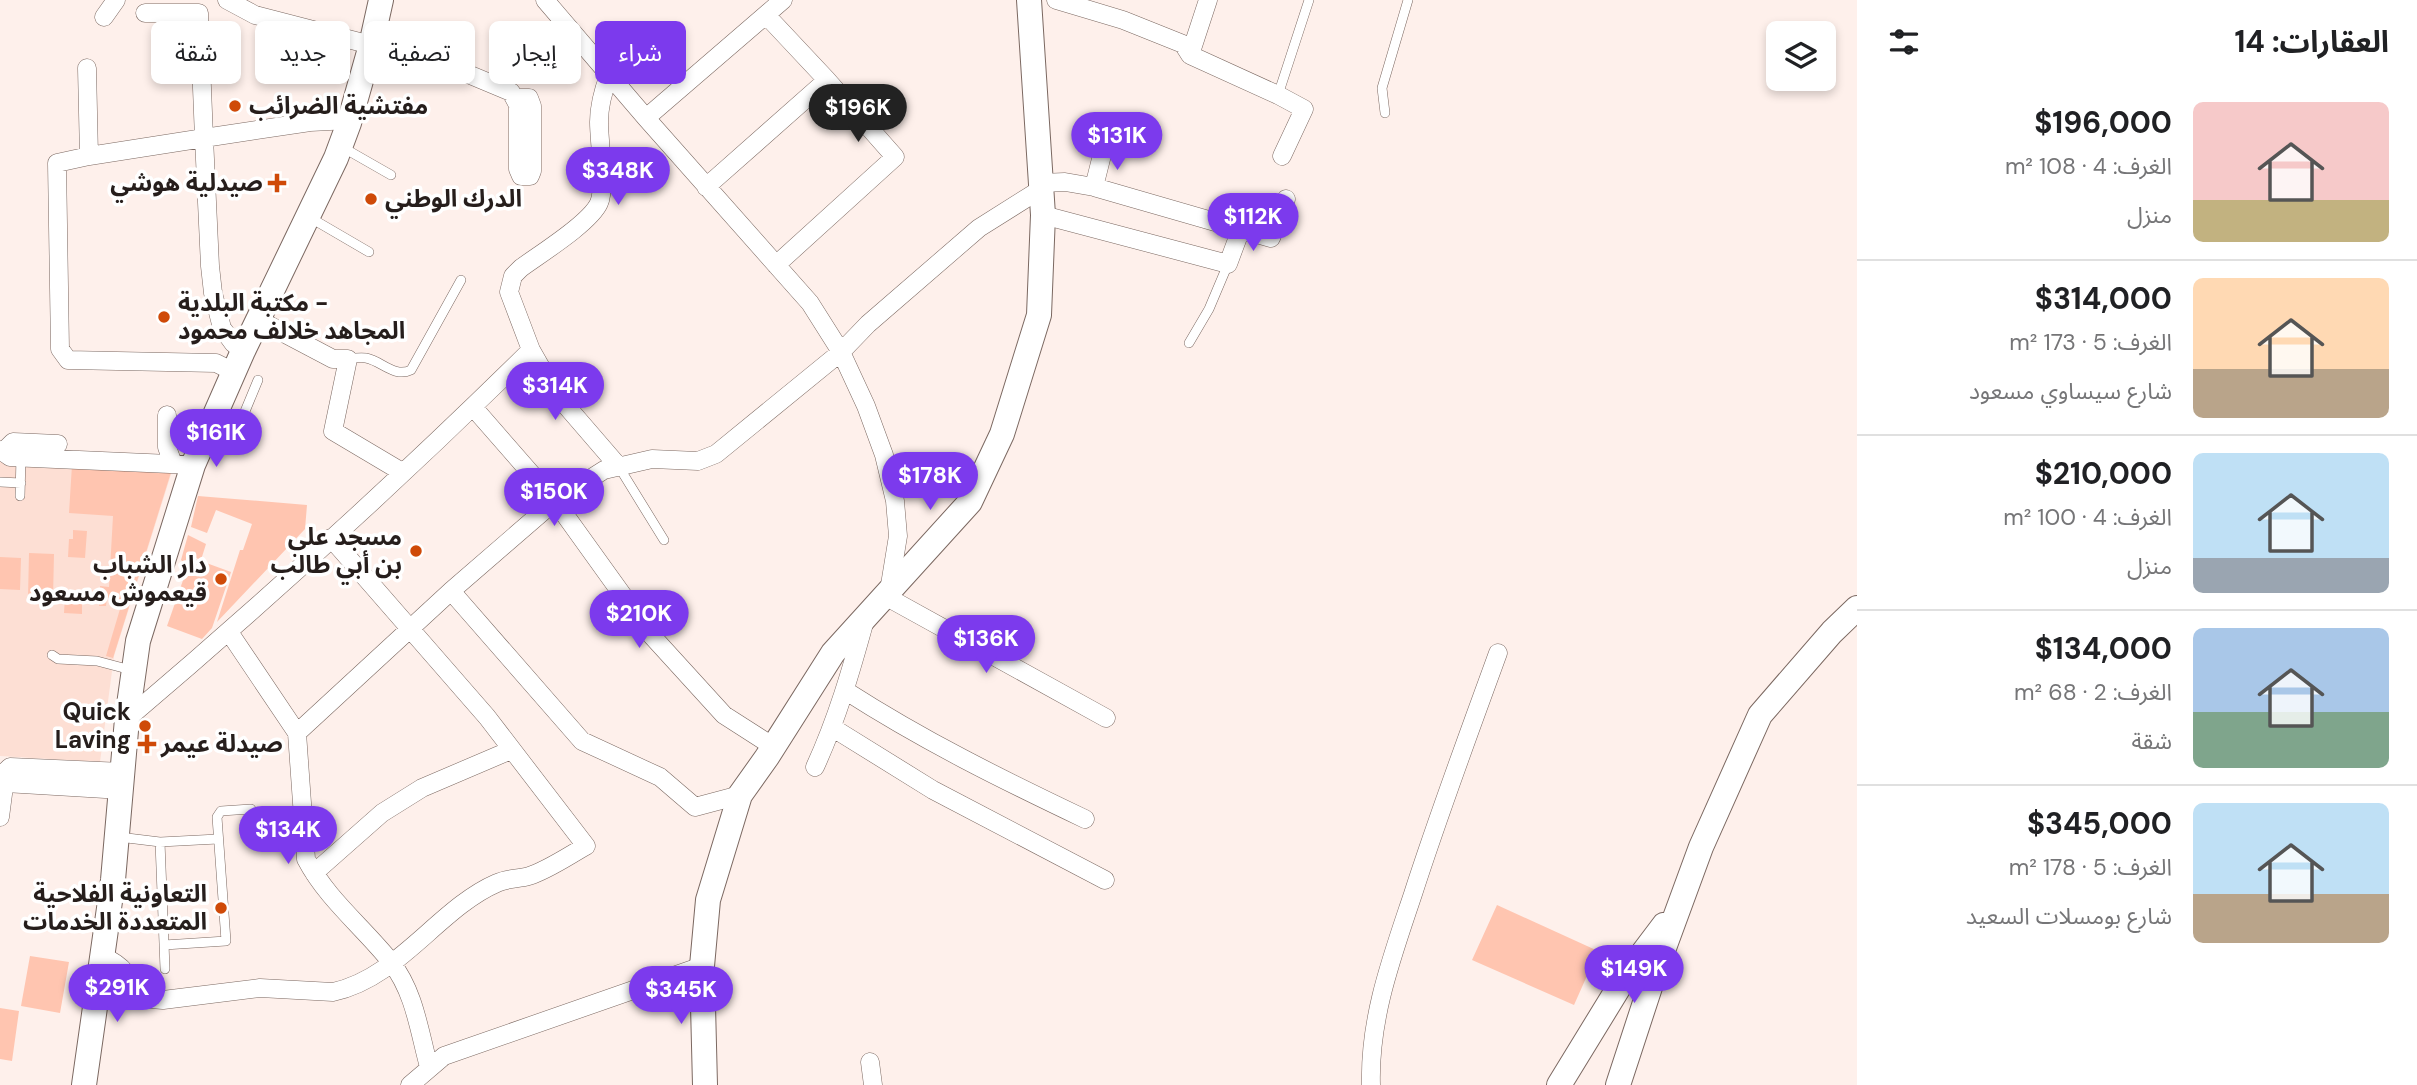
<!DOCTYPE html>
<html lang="ar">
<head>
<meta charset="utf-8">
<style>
  :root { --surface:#fff; --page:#f2f2f2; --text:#202124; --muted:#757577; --line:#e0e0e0; --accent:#7c3aed }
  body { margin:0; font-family:"DM Sans","Noto Sans Arabic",sans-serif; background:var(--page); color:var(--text); direction:rtl; height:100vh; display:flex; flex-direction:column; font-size:26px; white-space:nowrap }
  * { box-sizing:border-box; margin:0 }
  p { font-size:23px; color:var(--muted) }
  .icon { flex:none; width:38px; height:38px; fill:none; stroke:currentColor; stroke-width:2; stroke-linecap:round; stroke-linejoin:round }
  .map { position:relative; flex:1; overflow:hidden; direction:ltr }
  .details { display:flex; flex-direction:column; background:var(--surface); width:560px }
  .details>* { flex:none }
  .guide { position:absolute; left:21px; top:21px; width:665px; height:63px; direction:rtl; display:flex; gap:14px }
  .controls { position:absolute; left:1766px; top:21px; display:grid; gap:14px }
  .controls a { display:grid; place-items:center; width:70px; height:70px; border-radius:10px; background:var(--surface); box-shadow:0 4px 10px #0003; font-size:35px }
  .price { position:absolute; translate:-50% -60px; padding:0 16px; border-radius:24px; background:var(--accent); color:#fff; font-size:23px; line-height:46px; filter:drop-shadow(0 2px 4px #0008) }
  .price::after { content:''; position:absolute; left:50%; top:42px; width:21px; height:16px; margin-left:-10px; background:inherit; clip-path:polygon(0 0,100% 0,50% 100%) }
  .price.current { background:#222; color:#fff }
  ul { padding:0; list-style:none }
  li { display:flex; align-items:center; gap:21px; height:175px; padding:0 28px }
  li+li { border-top:2px solid var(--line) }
  li span { display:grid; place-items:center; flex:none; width:196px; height:140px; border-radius:10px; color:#555 }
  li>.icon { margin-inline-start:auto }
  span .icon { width:84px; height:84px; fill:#fffc; stroke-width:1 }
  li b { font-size:30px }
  h2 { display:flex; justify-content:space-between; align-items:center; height:84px; padding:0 28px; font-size:30px }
  .tag { padding:0 24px; border-radius:10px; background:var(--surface); box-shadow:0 4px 10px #0003; font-size:24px; line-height:63px }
  .tag.current { background:var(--accent); color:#fff }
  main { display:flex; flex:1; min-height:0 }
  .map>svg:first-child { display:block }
</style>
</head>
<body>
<main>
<section class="details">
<h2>العقارات: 14<svg class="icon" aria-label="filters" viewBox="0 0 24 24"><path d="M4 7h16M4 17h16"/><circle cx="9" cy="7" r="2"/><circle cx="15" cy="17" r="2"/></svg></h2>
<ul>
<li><span style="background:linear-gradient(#f6c9c9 70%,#c2b280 0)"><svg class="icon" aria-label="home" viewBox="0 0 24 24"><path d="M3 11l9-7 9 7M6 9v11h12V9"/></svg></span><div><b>$196,000</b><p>الغرف: 4 · 108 m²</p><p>منزل</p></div></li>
<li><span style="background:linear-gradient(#ffd9b3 65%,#b9a48a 0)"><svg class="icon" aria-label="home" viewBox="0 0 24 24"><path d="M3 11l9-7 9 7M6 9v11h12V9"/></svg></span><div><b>$314,000</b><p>الغرف: 5 · 173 m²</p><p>شارع سيساوي مسعود</p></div></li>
<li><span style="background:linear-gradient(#bfe0f5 75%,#9aa5b1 0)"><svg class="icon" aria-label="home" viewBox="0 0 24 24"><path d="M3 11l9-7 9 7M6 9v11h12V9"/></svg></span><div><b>$210,000</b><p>الغرف: 4 · 100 m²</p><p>منزل</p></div></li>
<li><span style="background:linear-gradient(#a9c7e8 60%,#7fa58c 0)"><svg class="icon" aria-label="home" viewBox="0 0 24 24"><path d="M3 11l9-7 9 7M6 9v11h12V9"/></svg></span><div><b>$134,000</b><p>الغرف: 2 · 68 m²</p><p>شقة</p></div></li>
<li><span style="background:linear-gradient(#bfe0f5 65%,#b9a48a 0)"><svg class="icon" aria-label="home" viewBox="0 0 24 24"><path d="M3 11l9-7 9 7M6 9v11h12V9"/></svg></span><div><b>$345,000</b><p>الغرف: 5 · 178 m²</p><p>شارع بومسلات السعيد</p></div></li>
</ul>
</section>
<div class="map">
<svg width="1857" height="1085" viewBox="0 0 1857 1085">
  <rect width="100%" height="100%" fill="#fef0eb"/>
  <!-- built -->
  <path fill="#fddfd4" d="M0 461 173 468 114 656 100 762 0 756Z"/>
  <!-- green -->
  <path fill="#ffc5b0" d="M72 465 172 469 113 658 106 656 123 599 107 598 106 606H99L100 586 109 587 113 516 69 513Z
    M198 496 307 505 305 529 217 622 240 550H243L252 524 216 510 207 533 191 527Z
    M73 530 87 531 85 558 68 557 69 539H73Z
    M188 535 206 544 201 560 191 556 190 557 231 572 212 628 202 639 167 626 188 566 181 560Z
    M29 553 54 554 53 598 28 597Z
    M0 557 21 558 20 590 0 589Z
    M65 596 82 597V614L64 613Z
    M1497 905 1598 951 1574 1005 1472 960Z
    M30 956 69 962 60 1013 21 1006Z
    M0 1008 19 1011 12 1061 0 1059Z"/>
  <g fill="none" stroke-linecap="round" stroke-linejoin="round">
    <!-- lane casing -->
    <g stroke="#7b6861" stroke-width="10">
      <path id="lane" d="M1278 95 1309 0
        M1385 113 1382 88 1408 0
        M342 147 391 175
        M309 217 369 252
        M1189 343 1209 309 1228 264
        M348 359C354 358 361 357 366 358 382 361 394 378 411 370L461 280
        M216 415 239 425
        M234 438 258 380
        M619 467 664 540
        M0 482 21 483
        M20 496 21 457
        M52 655 58 659 97 661 131 670
        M119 837 160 842 218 839
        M160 842 165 969
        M164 945 226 941 217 817 221 811 251 809"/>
    </g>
    <!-- street casing -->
    <g stroke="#7b6861" stroke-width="19">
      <path id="street" d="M227 0 255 15 371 45
        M545 0 646 118 810 303 841 352 866 406 884 455 895 501 898 536 889 591
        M1056 0 1123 20 1183 44 1190 55 1278 95 1304 109 1282 156
        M145 13H199L204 138 310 122 350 120
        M766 15 827 80 895 157 776 265
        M104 17 116 0
        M375 27 444 64 511 92 518 105V169L521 176H530L532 171V106L529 98H516
        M1190 55 1208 0
        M87 68 89 156 204 138 210 266 213 293 222 328 233 343 243 351
        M609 75C603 91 599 106 599 122 599 141 606 187 599 203 590 223 540 254 521 268L513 276 509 292 531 350 556 394 619 467
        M646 118 783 0
        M89 156 57 163 60 349 68 360 216 363 234 372
        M1041 183 1065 182 1094 187 1271 238 1286 199
        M706 187 827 80
        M1094 187 1104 147
        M1043 215 1228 264 1241 229
        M259 320 333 359H348L333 431 402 472
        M167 415V447L173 464
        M0 450 10 457 193 465
        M3 452 13 442 58 444
        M451 591 582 741 660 777 695 807 740 795
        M885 596 1106 718
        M229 632 297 733 306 859C327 899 363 927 391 962 415 993 419 1031 429 1067
        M846 691C924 741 1001 779 1085 819
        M127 719C266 601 401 478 531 350
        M833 728 933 790 1105 880
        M297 733 451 591 555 501 473 407
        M774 747 724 715 652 636 555 501 604 470 652 459 698 461 716 454 841 352 868 324 979 228 1041 189
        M815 767C837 719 851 671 865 620
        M5 783 122 790
        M0 817 6 771 10 767 123 772
        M314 873 382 813 422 788 511 750
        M103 957C124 965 131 978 138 998L163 1000 260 988 333 992C399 978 439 908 497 883 507 878 519 879 529 876 548 870 568 856 586 846L487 717 331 538
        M870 1062 873 1085
        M410 1085 444 1056 702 966
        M1371 1085C1369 1018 1392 957 1413 894 1439 813 1469 733 1498 653"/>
    </g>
    <!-- secondary casing -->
    <g stroke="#7b6861" stroke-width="26">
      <path id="secondary" d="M84 1085 113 880 127 719 138 641 193 465 243 351 336 158 349 123 371 45 381 0
        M705 1085 702 966 708 900 740 795 767 757 833 653 970 502 1002 434 1039 315 1043 215 1029 0
        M1559 1085 1627 974 1664 925
        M1618 1085 1654 975 1701 847 1760 715 1832 632 1857 608"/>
    </g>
    <!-- lane -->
    <use href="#lane" stroke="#fff" stroke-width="9"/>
    <!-- street -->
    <use href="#street" stroke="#fff" stroke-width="18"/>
    <!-- secondary -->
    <use href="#secondary" stroke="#fff" stroke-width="24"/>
  </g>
  <!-- markers -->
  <g fill="#cf4a08" stroke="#fff" stroke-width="2.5">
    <circle cx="235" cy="106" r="7"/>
    <path d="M273.5 172.5h7v7h7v7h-7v7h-7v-7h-7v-7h7z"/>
    <circle cx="371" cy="199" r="7"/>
    <circle cx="164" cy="317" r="7"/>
    <circle cx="416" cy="551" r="7"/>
    <circle cx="221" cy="579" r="7"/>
    <circle cx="145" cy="726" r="7"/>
    <path d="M143.5 733.5h7v7h7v7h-7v7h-7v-7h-7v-7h7z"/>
    <circle cx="221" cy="908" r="7"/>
  </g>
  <g text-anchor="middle" stroke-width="7" stroke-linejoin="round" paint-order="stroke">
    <!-- poi labels -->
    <g font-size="24" font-weight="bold" fill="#261e1c" stroke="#fff" text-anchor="end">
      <text x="249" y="114" text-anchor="start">مفتشية الضرائب</text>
      <text x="263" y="191">صيدلية هوشي</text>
      <text x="385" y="207" text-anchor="start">الدرك الوطني</text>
      <text x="178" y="311" text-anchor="start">مكتبة البلدية -<tspan x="178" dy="28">المجاهد خلالف محمود</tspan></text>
      <text x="402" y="545">مسجد علي<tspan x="402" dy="28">بن أبي طالب</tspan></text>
      <text x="207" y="573">دار الشباب<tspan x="207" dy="28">قيعموش مسعود</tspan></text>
      <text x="131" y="720">Quick<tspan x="131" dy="28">Laving</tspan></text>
      <text x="161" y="752" text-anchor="start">صيدلة عيمر</text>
      <text x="207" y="902">التعاونية الفلاحية<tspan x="207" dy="28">المتعددة الخدمات</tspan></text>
    </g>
  </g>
</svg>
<div class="controls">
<a><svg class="icon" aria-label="layers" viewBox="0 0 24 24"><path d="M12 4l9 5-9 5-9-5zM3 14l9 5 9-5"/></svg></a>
</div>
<b class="price current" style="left:858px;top:144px">$196K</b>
<b class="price" style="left:1117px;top:172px">$131K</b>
<b class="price" style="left:618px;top:207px">$348K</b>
<b class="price" style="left:1253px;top:253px">$112K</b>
<b class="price" style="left:555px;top:422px">$314K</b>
<b class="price" style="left:216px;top:469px">$161K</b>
<b class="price" style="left:930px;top:512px">$178K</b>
<b class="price" style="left:554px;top:528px">$150K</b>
<b class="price" style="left:639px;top:650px">$210K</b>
<b class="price" style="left:986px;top:675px">$136K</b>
<b class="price" style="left:288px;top:866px">$134K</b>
<b class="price" style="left:1634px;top:1005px">$149K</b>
<b class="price" style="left:117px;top:1024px">$291K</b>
<b class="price" style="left:681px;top:1026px">$345K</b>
<div class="guide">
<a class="tag current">شراء</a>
<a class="tag">إيجار</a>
<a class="tag">تصفية</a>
<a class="tag">جديد</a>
<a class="tag">شقة</a>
</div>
</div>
</main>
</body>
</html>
